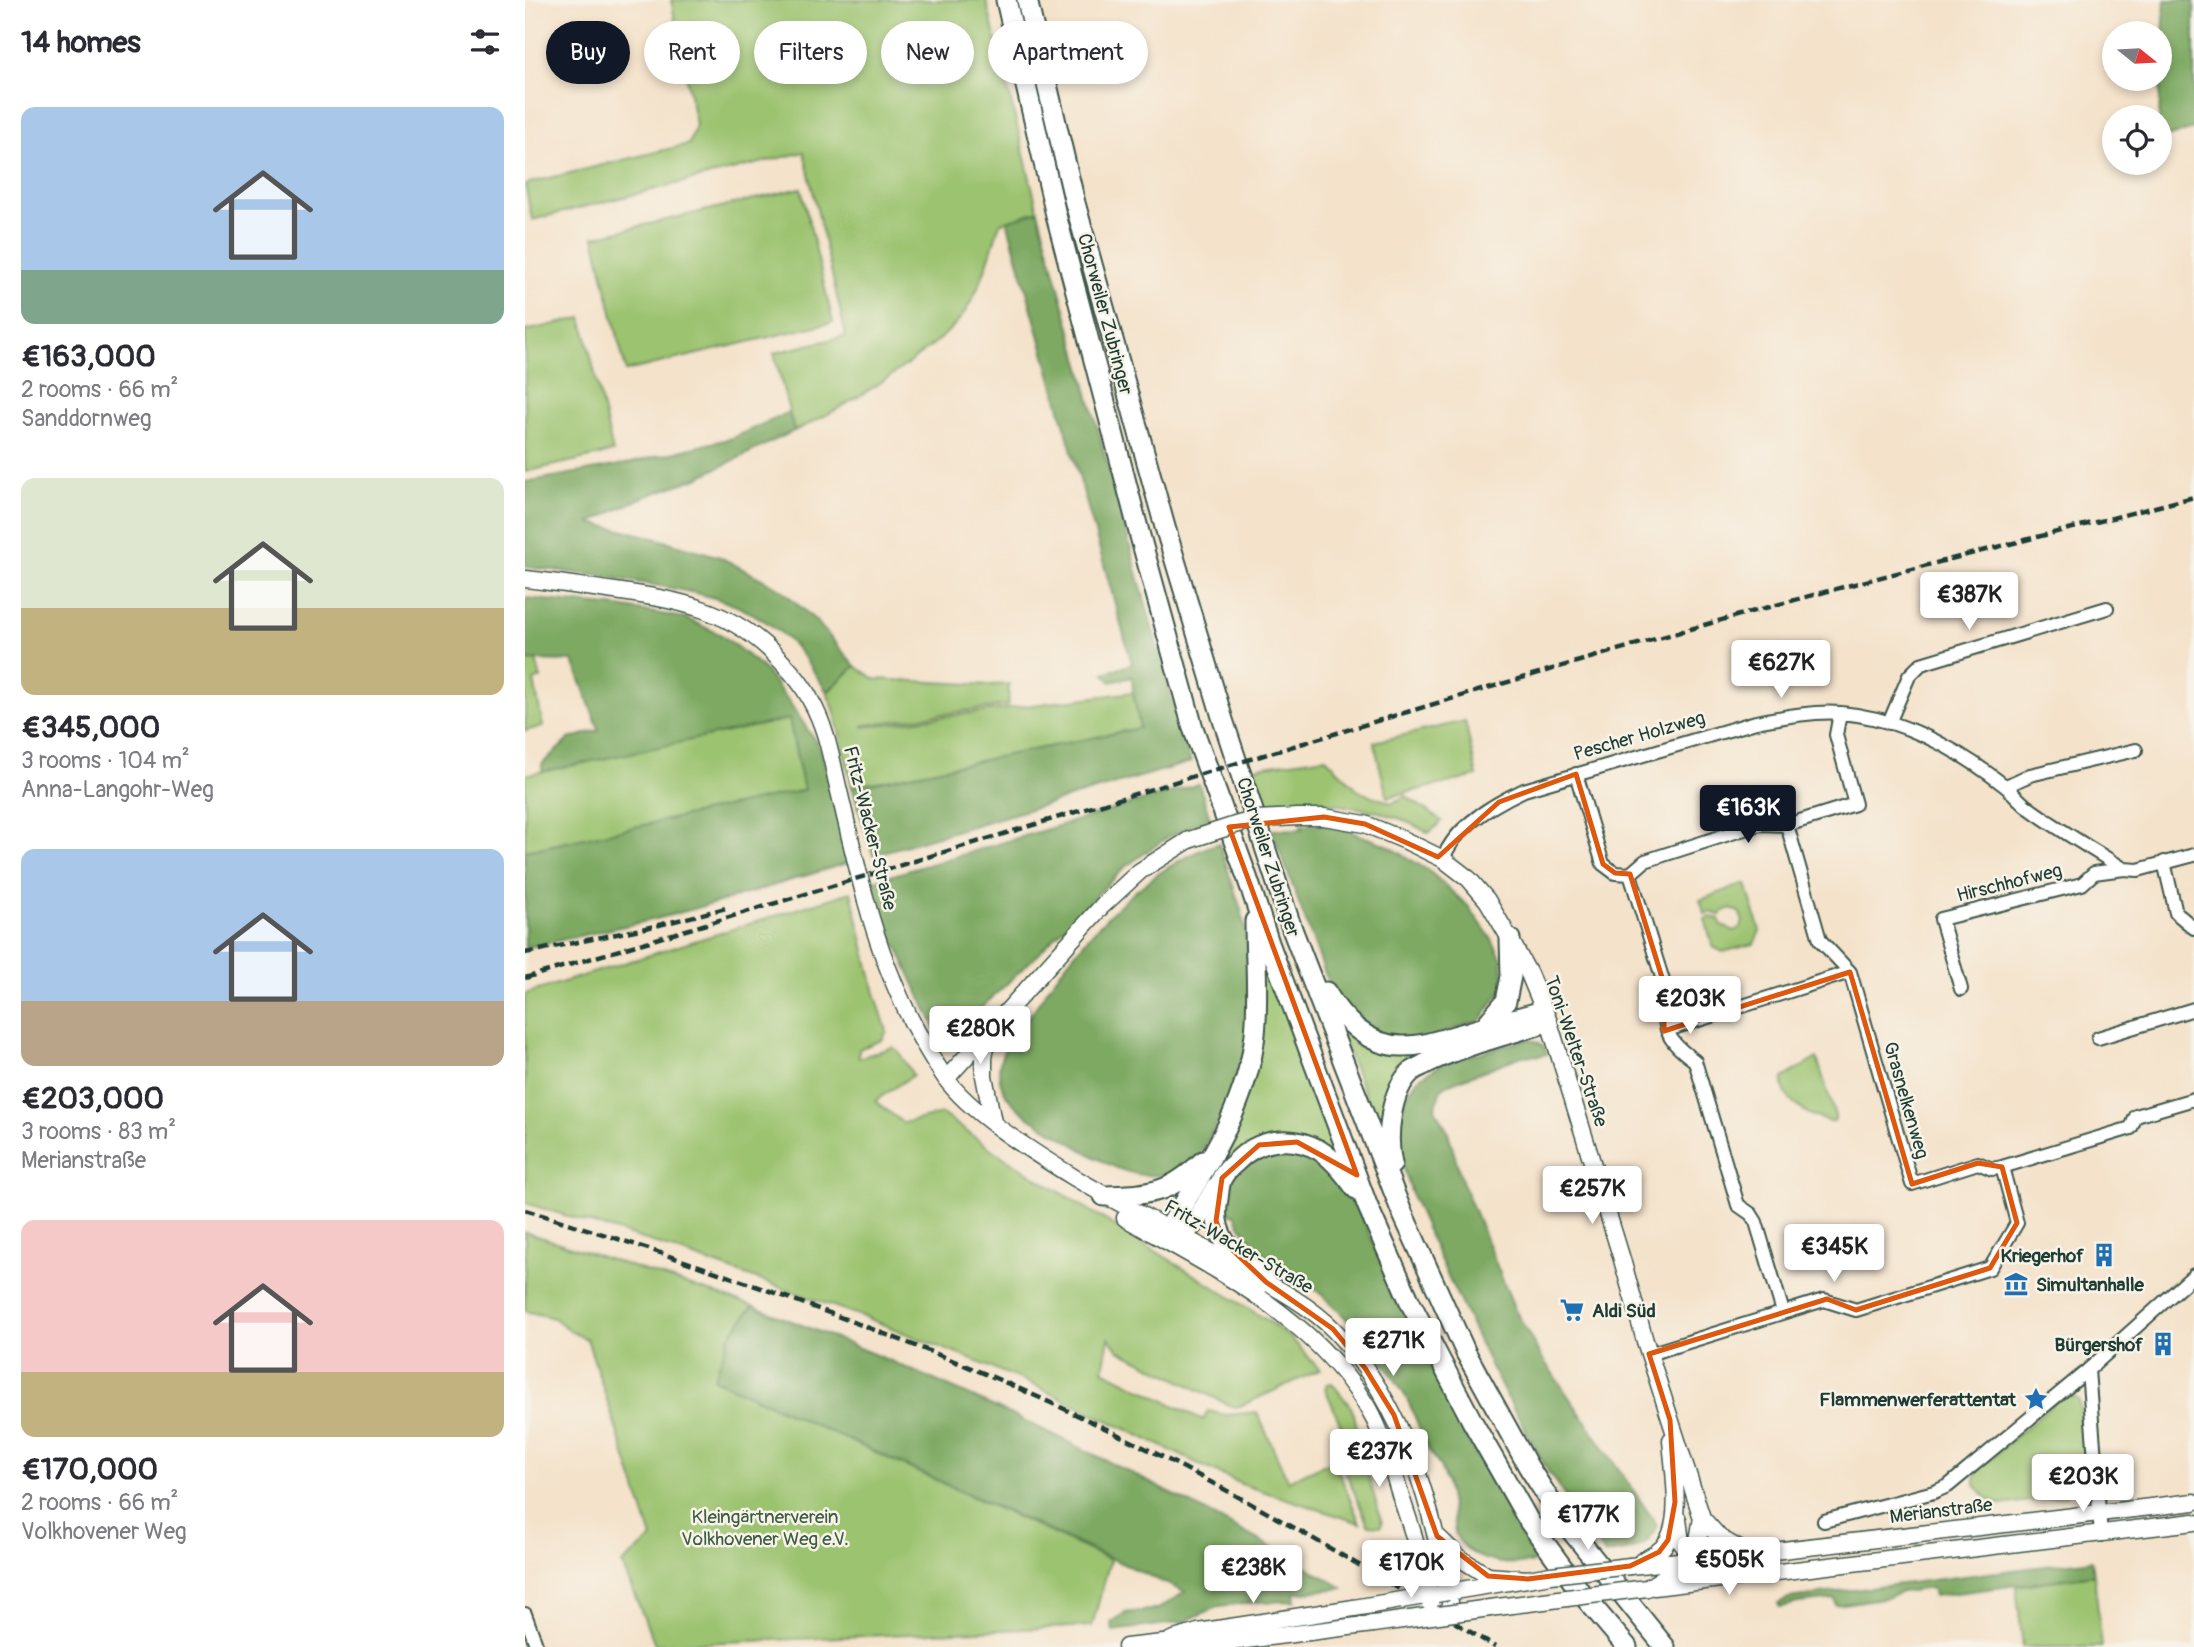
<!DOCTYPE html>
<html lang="en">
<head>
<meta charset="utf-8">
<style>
  :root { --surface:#fff; --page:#f2f2f3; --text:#2b2b33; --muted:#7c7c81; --accent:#111827 }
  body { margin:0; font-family:Pangolin,sans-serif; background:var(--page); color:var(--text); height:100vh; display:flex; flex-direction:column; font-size:26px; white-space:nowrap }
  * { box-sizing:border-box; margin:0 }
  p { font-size:23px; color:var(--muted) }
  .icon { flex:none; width:38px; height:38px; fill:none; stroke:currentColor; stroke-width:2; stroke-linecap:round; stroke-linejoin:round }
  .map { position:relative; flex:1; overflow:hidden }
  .sheet { display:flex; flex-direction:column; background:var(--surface); width:525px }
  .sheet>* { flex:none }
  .guide { position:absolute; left:21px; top:21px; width:665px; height:63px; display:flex; gap:14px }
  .needle { width:46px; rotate:108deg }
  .fabs { position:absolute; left:1577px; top:21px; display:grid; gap:14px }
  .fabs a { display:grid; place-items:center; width:70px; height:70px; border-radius:50%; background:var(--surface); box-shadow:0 4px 10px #0003; font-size:35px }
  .price { position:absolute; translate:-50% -60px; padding:0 16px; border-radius:7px; background:#fff; color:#222; font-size:23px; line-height:46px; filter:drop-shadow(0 2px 4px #0008) }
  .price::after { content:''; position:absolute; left:50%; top:42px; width:21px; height:16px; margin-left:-10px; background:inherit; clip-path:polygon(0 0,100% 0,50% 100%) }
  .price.active { background:var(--accent); color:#fff }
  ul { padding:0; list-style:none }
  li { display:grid; align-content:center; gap:14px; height:371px; padding:0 21px }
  li span { display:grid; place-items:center; height:217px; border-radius:14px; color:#555 }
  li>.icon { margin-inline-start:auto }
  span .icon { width:126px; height:126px; fill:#fffc; stroke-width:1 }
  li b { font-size:30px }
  h2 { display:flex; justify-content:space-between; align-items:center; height:84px; padding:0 21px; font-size:30px }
  .pill { padding:0 24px; border-radius:32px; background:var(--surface); box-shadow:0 4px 10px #0003; font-size:24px; line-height:63px }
  .pill.active { background:var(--accent); color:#fff }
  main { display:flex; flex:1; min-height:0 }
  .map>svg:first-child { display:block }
</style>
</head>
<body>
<main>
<section class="sheet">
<h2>14 homes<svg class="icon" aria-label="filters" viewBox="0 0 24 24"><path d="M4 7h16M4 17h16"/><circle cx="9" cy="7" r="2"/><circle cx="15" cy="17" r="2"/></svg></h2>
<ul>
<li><span style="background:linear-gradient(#a9c7e8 75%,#7fa58c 0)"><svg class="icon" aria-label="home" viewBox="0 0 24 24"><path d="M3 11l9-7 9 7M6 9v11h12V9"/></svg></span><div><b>€163,000</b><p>2 rooms · 66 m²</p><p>Sanddornweg</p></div></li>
<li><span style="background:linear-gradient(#dfe7d0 60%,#c2b280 0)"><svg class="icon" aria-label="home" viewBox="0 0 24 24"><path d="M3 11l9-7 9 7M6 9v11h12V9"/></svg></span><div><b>€345,000</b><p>3 rooms · 104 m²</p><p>Anna-Langohr-Weg</p></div></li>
<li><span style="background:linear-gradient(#a9c7e8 70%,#b9a48a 0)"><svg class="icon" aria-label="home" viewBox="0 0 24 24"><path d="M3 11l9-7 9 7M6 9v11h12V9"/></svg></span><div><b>€203,000</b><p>3 rooms · 83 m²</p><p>Merianstraße</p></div></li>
<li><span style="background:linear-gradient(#f6c9c9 70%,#c2b280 0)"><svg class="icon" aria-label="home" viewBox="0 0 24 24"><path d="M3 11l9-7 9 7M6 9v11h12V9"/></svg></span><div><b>€170,000</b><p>2 rooms · 66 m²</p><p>Volkhovener Weg</p></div></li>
</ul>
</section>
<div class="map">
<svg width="1669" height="1647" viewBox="0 0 1669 1647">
  <rect width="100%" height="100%" fill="#f7f3e8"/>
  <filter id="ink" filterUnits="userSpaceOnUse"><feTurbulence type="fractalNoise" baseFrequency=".0143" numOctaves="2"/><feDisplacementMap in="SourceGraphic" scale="14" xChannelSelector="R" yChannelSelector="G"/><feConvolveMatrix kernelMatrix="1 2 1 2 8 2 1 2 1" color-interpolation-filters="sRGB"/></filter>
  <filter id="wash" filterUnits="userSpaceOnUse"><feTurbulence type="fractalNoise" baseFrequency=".00686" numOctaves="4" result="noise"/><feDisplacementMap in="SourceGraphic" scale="28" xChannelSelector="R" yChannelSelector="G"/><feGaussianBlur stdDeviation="1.57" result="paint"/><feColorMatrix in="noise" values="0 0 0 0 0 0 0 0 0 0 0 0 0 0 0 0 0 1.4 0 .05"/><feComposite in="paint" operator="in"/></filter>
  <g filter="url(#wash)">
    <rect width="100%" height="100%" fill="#f4e2ca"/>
    <!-- green -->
    <path fill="#9cc36f" stroke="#5e8052" stroke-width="2" d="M146 0H461L513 211 475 223C465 254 458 284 440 312 430 327 415 339 401 350 360 382 317 409 269 431L249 353 321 336 279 152 7 220 0 184 164 144 171 125Z
      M276 188 308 322 101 371 69 237Z
      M57 318 88 452 0 472V331Z
      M11 660 16 678 9 681 18 726 0 731V661Z
      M330 666 350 679 465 685 484 684 483 705 338 725V727L608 692 615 728 327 787 309 709 302 693Z
      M264 719 279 791 0 851V775Z
      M940 721 952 776 862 797 849 742Z
      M800 757 835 792 867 803 881 796 917 821 904 833 879 820 851 811 797 802 796 804 768 803 738 805 725 768Z
      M1218 884H1221L1235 931 1229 944 1198 952 1188 947 1180 919 1184 917 1194 919 1197 926 1209 931 1216 927 1218 921 1214 912C1207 909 1200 907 1195 915L1184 912 1180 914 1175 900Z
      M326 892 350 993 362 1031 357 1040 334 1049V1058L368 1047 373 1051 388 1075 350 1101 378 1123 417 1114 472 1153 742 1320 766 1338 795 1370 715 1406 709 1407 702 1404 593 1350 584 1338 578 1370 678 1420 683 1411 701 1415 732 1412 763 1481 809 1460 835 1523 716 1484 500 1381 342 1318 124 1241 0 1203V994Z
      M733 935 826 1169 671 1211 664 1206 713 1122Z
      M805 1009 888 1051 892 1060 857 1136Z
      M1292 1058 1310 1116V1120L1306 1122C1286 1117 1255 1102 1258 1078Z
      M0 1232 228 1306 204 1337 189 1379 585 1560 567 1626 130 1645 97 1564 127 1538 62 1339 50 1334 29 1318 0 1311Z
      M807 1383 826 1407 829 1414 840 1464 857 1523 856 1526 843 1525 815 1458 827 1452 800 1388 802 1384Z
      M1539 1397H1549L1554 1400 1561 1468 1559 1482 1540 1496 1476 1505 1463 1499 1450 1485V1477L1453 1470 1531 1401Z
      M1569 1575 1577 1647H1498L1491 1586Z"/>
    <!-- forest -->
    <path fill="#7da962" stroke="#4e734b" stroke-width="2" d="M1640 0H1669V129L1635 139 1634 117Z
      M513 211 652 718 666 762 348 855 327 787 615 728 608 692 607 677 586 682 579 673 607 664 482 221Z
      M264 412 269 431 172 478 116 498 65 523 123 536 195 557 256 589 292 622 330 666 302 692C289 672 275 649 256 633 214 598 169 592 117 583 78 576 39 571 0 567V482L106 463 207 438Z
      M0 598 94 607 160 618 197 635 238 668 265 703 296 750 325 862 198 901 131 919 0 948V851L279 790 264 719 17 772V764L44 739 74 730 48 661 0 660Z
      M674 784 685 818 643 837 600 867 512 955 434 1029C426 1035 418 1037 411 1029L359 920 348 881Z
      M776 824H795L812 827 862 845 904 871 943 906 966 938 977 959 979 987 956 1020 896 1040 851 1036 808 995 747 830 777 829Z
      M694 843 716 910 722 937 725 1036 706 1098 670 1163 641 1185 637 1175C599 1179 572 1158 540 1139 517 1124 481 1109 475 1080 470 1053 488 1038 502 1019 513 1005 522 990 532 976 574 920 628 865 694 843Z
      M1003 1039C1013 1041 1019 1044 1022 1054 1012 1057 1004 1054 994 1057L924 1084 916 1089 910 1109 923 1132 937 1181 990 1310 1015 1355 1132 1525C1123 1552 1102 1551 1080 1554L1024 1473 968 1371 912 1253 889 1201 875 1156 873 1124 880 1098 893 1079 919 1063Z
      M782 1149 819 1182 829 1198C870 1293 911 1387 963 1476 981 1505 1000 1533 1019 1561 989 1566 948 1567 930 1534 927 1511 924 1487 915 1466 912 1460 906 1455 903 1448 895 1432 890 1415 882 1399 860 1360 831 1326 798 1296 766 1268 726 1256 710 1214L699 1215 703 1180 733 1150Z
      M228 1306C432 1383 629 1478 818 1588L769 1593 770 1601 732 1602 694 1606 658 1622 588 1631 586 1623 600 1613 633 1609 660 1592 189 1379 204 1337Z
      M1567 1560 1569 1575 1409 1596 1407 1588 1377 1592 1364 1597 1311 1605 1310 1599 1273 1603 1255 1607 1253 1603 1264 1598Z"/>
  </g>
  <g filter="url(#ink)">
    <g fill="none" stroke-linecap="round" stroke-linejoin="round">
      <!-- minor casing -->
      <g stroke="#3f564a" stroke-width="16">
        <path id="minor" d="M1364 723 1384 676 1396 664 1582 608
          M1051 774 1078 864 1090 873 1105 874 1139 984C1141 997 1139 1007 1140 1019 1141 1039 1155 1050 1170 1061L1213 1205 1226 1214 1231 1222 1258 1312
          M1481 786 1505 775 1611 750
          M1262 825 1295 940 1325 972 1387 1184 1453 1163 1467 1169 1477 1167 1606 1128 1611 1116 1669 1099
          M918 859C930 826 969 804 999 790L1231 722C1258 717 1287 711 1316 713 1377 718 1433 749 1480 786 1489 793 1495 802 1504 808 1534 830 1567 849 1599 869
          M1639 862 1651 913 1669 928
          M1105 874 1120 861 1235 824 1262 825 1330 804 1311 735 1315 713
          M1436 989 1416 919 1557 884 1569 873 1599 869 1613 870 1669 855
          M1142 1030 1325 972
          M1573 1038 1669 1009
          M1124 1354 1299 1300 1331 1310 1465 1268 1492 1223 1477 1167
          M1563 1370 1576 1535
          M1299 1521 1409 1492 1423 1486 1563 1370 1669 1275
          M0 1614 12 1647"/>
      </g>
      <!-- tertiary casing -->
      <g stroke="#3f564a" stroke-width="19">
        <path id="tertiary" d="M0 579C30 582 60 587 90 591 153 600 208 609 254 659 265 670 279 686 286 701 301 727 306 757 313 787 322 824 330 861 340 897 357 961 382 1022 419 1076 444 1113 511 1154 550 1178 606 1211 665 1239 722 1272 752 1288 786 1306 810 1331 882 1406 909 1513 927 1613
          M773 817H799L840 824 879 840 918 859 944 879 962 900 985 939 1004 974 1024 1022 1096 1256 1120 1341 1177 1518 1172 1546 1167 1560 1122 1588
          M464 1029 459 1058V1076L468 1122
          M421 1079 577 906 615 871 664 840
          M600 1218C692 1270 798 1321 849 1419 861 1443 867 1469 875 1494 884 1521 894 1548 899 1576
          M1177 1518 1195 1538 1223 1554
          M1153 1519 1156 1542 1172 1564
          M912 1536 936 1559 963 1576 1003 1579
          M1117 1561C1127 1556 1137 1551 1143 1540 1157 1515 1148 1468 1146 1440
          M1105 1566 1223 1554 1669 1502
          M1129 1587 1669 1522
          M923 1592 1026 1575
          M965 1608 1042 1598
          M646 1640 673 1632 829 1608
          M601 1647 638 1643 673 1646 848 1624"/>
      </g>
      <!-- trunk casing -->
      <g stroke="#3f564a" stroke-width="23">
        <path id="trunk" d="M481 0 531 215 615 536 668 728 722 877 744 943 843 1207 885 1302 947 1421 1005 1523 1057 1594 1102 1647
          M502 0 550 203 640 527 698 720 767 929 876 1210 941 1353 1003 1466 1036 1518 1140 1647
          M801 992C817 1019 843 1046 877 1046 898 1047 920 1038 940 1033 966 1025 992 1018 1018 1011
          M959 1027 981 1001 986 976 985 939
          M867 1164C861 1137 865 1090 887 1071 891 1068 897 1066 902 1063 937 1046 978 1036 1016 1024
          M579 1196C625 1194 643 1195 678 1161
          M644 1228C680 1168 723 1105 730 1034 734 996 730 958 730 921
          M658 1235 671 1221 691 1187
          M741 1282C729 1270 707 1254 699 1240 691 1227 690 1214 693 1199 694 1193 694 1184 697 1178 700 1172 706 1166 711 1162 733 1139 766 1134 794 1150 809 1159 821 1175 831 1189"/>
      </g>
      <!-- minor -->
      <use href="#minor" stroke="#fff" stroke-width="12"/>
      <!-- tertiary -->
      <use href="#tertiary" stroke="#fff" stroke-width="16"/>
      <!-- trunk -->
      <use href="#trunk" stroke="#fff" stroke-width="19"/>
      <!-- rail -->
      <path stroke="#1f3d34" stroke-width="4.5" stroke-dasharray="10 5" stroke-linecap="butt" d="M0 953 130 926 201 908
        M0 978C393 862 785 738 1179 625 1342 579 1506 539 1669 497
        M0 1210C124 1247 245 1290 365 1336 412 1354 458 1372 504 1393 666 1465 819 1554 970 1647"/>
      <!-- tertiary-bridge casing -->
      <g stroke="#3f564a" stroke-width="19" stroke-linecap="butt">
        <path id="tertiary-bridge" d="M664 840 710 825 732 819 773 817
          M1026 1575 1105 1566
          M899 1576 905 1603
          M1042 1598 1122 1588
          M829 1608 923 1592
          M848 1624 965 1608"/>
      </g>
      <!-- tertiary-bridge -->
      <use href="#tertiary-bridge" stroke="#fff" stroke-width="16"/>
    </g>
  </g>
  <!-- marked area -->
  <path fill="none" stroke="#de580e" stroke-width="5" stroke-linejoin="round" d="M1051 774 1078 864 1090 873 1105 874 1139 984V1031L1325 972 1387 1184 1453 1163 1477 1167 1492 1223 1465 1268 1331 1310 1302 1299 1124 1354 1145 1420 1150 1502 1143 1540 1134 1552 1105 1566 1003 1579 963 1576 912 1536 869 1415 840 1368 808 1329 741 1282 699 1242 691 1221 697 1178 734 1145 772 1142 832 1175 704 827 799 817 840 824 913 857 974 802Z"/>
  <!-- icons -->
  <defs>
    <g id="building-bare" transform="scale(1.89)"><path d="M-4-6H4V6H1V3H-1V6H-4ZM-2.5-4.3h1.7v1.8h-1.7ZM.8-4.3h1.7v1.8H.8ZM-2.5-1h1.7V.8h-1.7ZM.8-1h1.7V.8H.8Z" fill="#1f6fb2" stroke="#f7f3e8" stroke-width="2.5" paint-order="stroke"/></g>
    <g id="museum-bare" transform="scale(1.89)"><path d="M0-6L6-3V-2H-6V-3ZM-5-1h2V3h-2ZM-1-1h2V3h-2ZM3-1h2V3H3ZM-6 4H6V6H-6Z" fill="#1f6fb2" stroke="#f7f3e8" stroke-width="2.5" paint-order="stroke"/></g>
    <g id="supermarket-bare" transform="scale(1.89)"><path d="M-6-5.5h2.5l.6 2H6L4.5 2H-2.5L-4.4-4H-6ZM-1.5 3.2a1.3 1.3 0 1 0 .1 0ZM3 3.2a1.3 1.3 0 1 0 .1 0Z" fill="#1f6fb2" stroke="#f7f3e8" stroke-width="2.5" paint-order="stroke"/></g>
    <g id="sight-bare" transform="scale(1.89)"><path d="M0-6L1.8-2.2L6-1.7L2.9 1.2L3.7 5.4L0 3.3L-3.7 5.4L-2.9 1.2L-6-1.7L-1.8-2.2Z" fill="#1f6fb2" stroke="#f7f3e8" stroke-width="2.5" paint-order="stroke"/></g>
  </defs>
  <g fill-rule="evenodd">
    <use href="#building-bare" x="1579" y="1255"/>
    <use href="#museum-bare" x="1491" y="1284"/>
    <use href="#supermarket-bare" x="1047" y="1310"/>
    <use href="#building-bare" x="1638" y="1344"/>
    <use href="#sight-bare" x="1511" y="1399"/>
  </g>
  <g text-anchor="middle" stroke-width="5" stroke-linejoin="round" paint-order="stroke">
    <!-- street labels -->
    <g font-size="19" fill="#1f3d34" stroke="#f7f3e8">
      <text transform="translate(581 314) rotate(75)" y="7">Chorweiler Zubringer</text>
      <text transform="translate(1114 735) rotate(-16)" y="7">Pescher Holzweg</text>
      <text transform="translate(346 828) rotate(76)" y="7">Fritz-Wacker-Straße</text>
      <text transform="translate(744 857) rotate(72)" y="7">Chorweiler Zubringer</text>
      <text transform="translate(1484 882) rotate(-14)" y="7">Hirschhofweg</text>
      <text transform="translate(1052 1051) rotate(71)" y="7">Toni-Welter-Straße</text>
      <text transform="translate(1382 1100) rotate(74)" y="7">Grasnelkenweg</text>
      <text transform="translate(714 1246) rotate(30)" y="7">Fritz-Wacker-Straße</text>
      <text transform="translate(1416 1510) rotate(-7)" y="7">Merianstraße</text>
    </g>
    <!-- poi labels -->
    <g font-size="19" font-weight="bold" fill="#1f3d34" stroke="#f7f3e8" text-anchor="end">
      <text x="1559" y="1262">Kriegerhof</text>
      <text x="1511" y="1291" text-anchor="start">Simultanhalle</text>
      <text x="1067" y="1317" text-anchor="start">Aldi Süd</text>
      <text x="1618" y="1351">Bürgershof</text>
      <text x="1491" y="1406">Flammenwerferattentat</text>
    </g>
    <!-- park labels -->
    <g font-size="19" fill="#3e5e43" stroke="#f7f3e8">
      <text x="240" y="1523">Kleingärtnerverein<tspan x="240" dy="22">Volkhovener Weg e.V.</tspan></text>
    </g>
  </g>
</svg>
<div class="fabs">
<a><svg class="needle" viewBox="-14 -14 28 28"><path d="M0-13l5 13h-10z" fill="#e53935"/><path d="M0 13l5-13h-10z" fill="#7c7c81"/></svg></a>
<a><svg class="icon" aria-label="locate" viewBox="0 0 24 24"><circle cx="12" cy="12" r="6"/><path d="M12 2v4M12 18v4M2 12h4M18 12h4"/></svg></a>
</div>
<b class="price" style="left:1444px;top:632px">€387K</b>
<b class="price" style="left:1256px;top:700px">€627K</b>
<b class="price active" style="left:1223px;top:845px">€163K</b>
<b class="price" style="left:1165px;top:1036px">€203K</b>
<b class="price" style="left:455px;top:1066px">€280K</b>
<b class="price" style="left:1067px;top:1226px">€257K</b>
<b class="price" style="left:1309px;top:1284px">€345K</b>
<b class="price" style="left:868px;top:1378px">€271K</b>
<b class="price" style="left:854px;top:1489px">€237K</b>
<b class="price" style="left:1558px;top:1514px">€203K</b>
<b class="price" style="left:1063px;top:1552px">€177K</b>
<b class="price" style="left:1204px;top:1597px">€505K</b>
<b class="price" style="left:886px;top:1600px">€170K</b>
<b class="price" style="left:728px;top:1605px">€238K</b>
<div class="guide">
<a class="pill active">Buy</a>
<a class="pill">Rent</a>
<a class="pill">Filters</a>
<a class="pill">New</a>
<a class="pill">Apartment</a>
</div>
</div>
</main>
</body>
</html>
